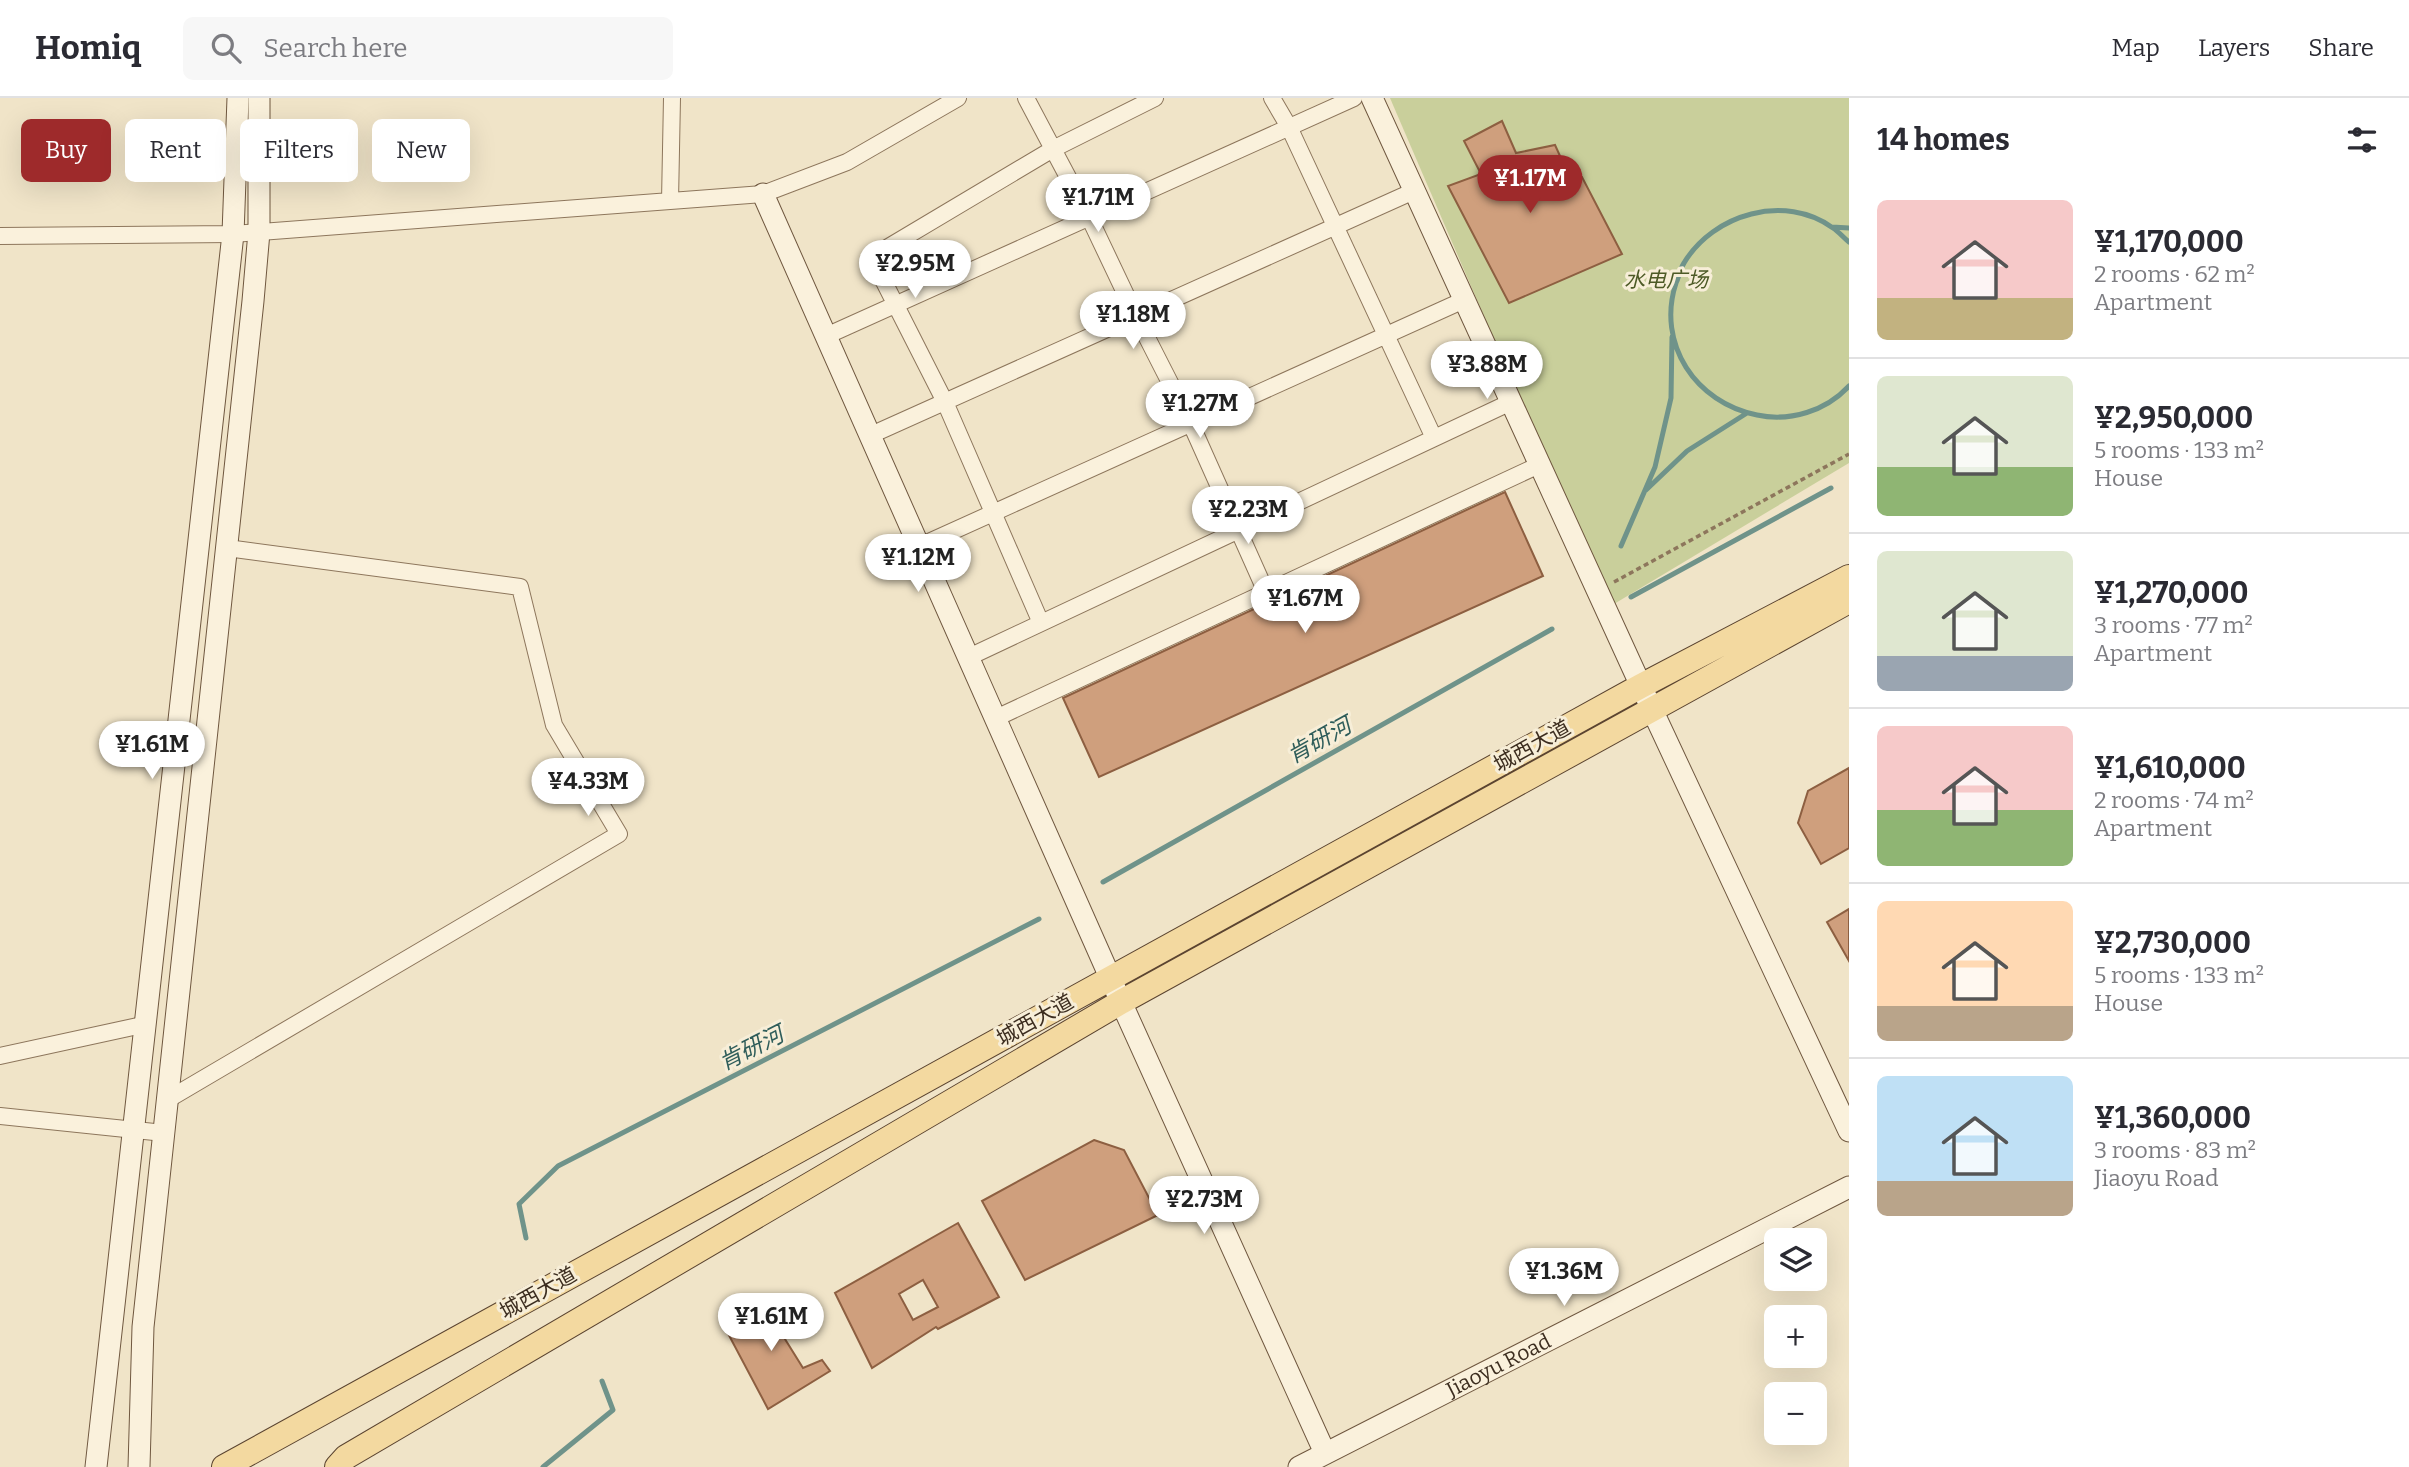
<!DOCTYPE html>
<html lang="en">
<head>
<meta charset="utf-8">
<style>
  :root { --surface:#fff; --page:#f7f7f7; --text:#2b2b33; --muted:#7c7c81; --line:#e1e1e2; --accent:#9e2a2b }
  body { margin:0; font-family:Bitter,"Noto Sans SC",serif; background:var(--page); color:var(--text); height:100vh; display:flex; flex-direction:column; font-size:26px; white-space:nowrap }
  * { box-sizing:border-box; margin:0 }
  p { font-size:23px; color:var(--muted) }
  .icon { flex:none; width:38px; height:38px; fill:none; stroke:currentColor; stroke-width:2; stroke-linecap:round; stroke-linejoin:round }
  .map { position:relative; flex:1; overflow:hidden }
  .sheet { display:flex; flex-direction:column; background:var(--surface); width:560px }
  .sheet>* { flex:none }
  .hud { position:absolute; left:21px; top:21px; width:665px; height:63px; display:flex; gap:14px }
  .fabs { position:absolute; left:1764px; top:1130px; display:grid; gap:14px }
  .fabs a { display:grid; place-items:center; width:63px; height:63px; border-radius:10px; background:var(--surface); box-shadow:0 7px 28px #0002; font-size:35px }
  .price { position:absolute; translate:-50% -60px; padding:0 16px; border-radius:24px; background:#fff; color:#222; font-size:23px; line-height:46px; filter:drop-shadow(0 2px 4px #0008) }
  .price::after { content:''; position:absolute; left:50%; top:42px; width:21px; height:16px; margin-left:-10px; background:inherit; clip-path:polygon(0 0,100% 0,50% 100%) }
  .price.current { background:var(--accent); color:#fff }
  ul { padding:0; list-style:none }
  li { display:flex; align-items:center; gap:21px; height:175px; padding:0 28px }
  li+li { border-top:2px solid var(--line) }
  li span { display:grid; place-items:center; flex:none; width:196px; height:140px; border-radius:10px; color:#555 }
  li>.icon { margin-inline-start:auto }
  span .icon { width:84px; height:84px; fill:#fffc; stroke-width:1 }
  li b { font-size:30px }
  h2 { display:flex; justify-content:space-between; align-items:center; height:84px; padding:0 28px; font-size:30px }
  .tag { padding:0 24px; border-radius:10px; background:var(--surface); box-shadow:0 7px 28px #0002; font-size:24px; line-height:63px }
  .tag.current { background:var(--accent); color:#fff }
  header { display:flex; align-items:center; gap:42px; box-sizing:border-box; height:98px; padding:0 35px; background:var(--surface); border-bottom:2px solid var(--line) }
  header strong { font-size:33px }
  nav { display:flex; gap:38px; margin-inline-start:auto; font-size:24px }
  .search { width:490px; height:63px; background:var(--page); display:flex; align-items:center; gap:18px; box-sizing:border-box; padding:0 24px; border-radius:10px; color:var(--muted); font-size:26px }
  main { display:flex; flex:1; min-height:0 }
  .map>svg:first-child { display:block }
</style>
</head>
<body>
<header>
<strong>Homiq</strong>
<div class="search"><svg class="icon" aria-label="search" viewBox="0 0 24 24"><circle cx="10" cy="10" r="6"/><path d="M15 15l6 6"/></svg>Search here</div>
<nav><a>Map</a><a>Layers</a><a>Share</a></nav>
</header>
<main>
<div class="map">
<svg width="1849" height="1369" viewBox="0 0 1849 1369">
  <rect width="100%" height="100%" fill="#f0e4c8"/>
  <!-- green -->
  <path fill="#c9cf9b" d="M1390 0H1849V365L1609 509Z"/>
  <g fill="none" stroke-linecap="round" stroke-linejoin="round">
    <!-- stream -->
    <path stroke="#6f938a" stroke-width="5" d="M1832 129 1849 130
      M1849 144C1844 140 1839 134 1833 130 1785 95 1713 116 1684 165 1680 171 1679 179 1676 185 1656 246 1696 305 1757 317 1790 324 1826 313 1849 288
      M1646 392 1687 353 1747 315
      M1621 448 1655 369 1671 300 1672 239
      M1631 499 1831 390
      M1103 784 1552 531
      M526 1140 519 1106 558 1068 1039 821
      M543 1369 613 1312 602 1283"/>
  </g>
  <!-- building -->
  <path fill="#cf9f7d" stroke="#8d5f41" stroke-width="2" fill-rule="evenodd" d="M1502 23 1516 55 1555 47 1570 80 1582 79 1622 156 1509 205 1448 88 1481 76 1464 43Z
    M1505 394 1543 478 1099 679 1063 600Z
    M1849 670V750L1821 766 1798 725 1808 693Z
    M1849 811V863L1827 824Z
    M1094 1042 1124 1052 1158 1117 1025 1182 982 1103Z
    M958 1125 999 1199 938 1231 936 1229 872 1270 835 1195ZM923 1182 938 1209 913 1222 899 1196Z
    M785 1197 795 1213 775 1225 803 1270 822 1262 830 1273 768 1311 724 1228Z"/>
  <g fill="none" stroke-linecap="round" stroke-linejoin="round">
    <!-- street casing -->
    <g stroke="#8d765c" stroke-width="18">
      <path id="street" d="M1026 0 1089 119 1136 218 1191 326 1266 494
        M1272 0 1289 29 1434 340
        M670 103 672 0
        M0 138 233 136 763 96 847 64 958 0
        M826 238 1354 0
        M871 337 1414 93
        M920 448 1464 202
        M1041 525 945 304 878 172 875 157 1053 51 1155 0
        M969 559 1511 304
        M996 620 1539 367
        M0 958 147 926
        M167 1002 619 736 554 627 520 489 227 450
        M0 1018 164 1035"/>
    </g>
    <!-- secondary casing -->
    <g stroke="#6f573f" stroke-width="23">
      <g id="secondary">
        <path d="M1372 0 1641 588 1849 1033"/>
        <path d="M763 96 1121 904 1325 1355"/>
        <path d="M96 1369 233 136 238 0"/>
        <path d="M139 1369 143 1229 253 203 259 134V0"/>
        <path id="s1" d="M1299 1369 1849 1089"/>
      </g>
    </g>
    <!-- primary casing -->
    <g stroke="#5b4430" stroke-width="26">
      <path id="primary" d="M224 1369 1641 588 1849 479
        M337 1369 346 1359 1121 904 1849 503"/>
    </g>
    <!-- path -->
    <path stroke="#8d765c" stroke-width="3.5" stroke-dasharray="5 3.5" stroke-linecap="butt" d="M1614 484 1849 356"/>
    <!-- street -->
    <use href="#street" stroke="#faf1dc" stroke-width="16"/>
    <!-- secondary -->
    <use href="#secondary" stroke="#faf1dc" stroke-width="21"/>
    <!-- primary -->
    <use href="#primary" stroke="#f3d9a0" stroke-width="24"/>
  </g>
  <g text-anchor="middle" stroke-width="6" stroke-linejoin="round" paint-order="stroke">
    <!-- park labels -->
    <g font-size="21" font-style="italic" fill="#4d5a26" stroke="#f7eed8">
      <text x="1666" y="189">水电广场</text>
    </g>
    <!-- street labels -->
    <g font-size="21" fill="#3d2e20" stroke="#f7eed8">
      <text transform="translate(1532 648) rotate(-29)" y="7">城西大道</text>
      <text transform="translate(1035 922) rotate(-29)" y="7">城西大道</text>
      <text transform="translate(538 1195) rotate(-29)" y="7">城西大道</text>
      <text dy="7" stroke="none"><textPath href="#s1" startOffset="224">Jiaoyu Road</textPath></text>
    </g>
    <!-- water labels -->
    <g font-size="23" font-style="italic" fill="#2f5d5a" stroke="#f7eed8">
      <text transform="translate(1319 642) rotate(-29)" y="8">肯研河</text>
      <text transform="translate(751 950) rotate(-27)" y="8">肯研河</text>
    </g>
  </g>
</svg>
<div class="fabs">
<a><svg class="icon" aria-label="layers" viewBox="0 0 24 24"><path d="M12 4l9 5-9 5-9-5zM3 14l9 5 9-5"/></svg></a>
<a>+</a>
<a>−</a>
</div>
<b class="price current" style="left:1530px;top:117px">¥1.17M</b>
<b class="price" style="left:1098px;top:136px">¥1.71M</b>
<b class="price" style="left:915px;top:202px">¥2.95M</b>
<b class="price" style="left:1133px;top:253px">¥1.18M</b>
<b class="price" style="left:1487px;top:303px">¥3.88M</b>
<b class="price" style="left:1200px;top:342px">¥1.27M</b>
<b class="price" style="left:1248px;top:448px">¥2.23M</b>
<b class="price" style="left:918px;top:496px">¥1.12M</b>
<b class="price" style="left:1305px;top:537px">¥1.67M</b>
<b class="price" style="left:152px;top:683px">¥1.61M</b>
<b class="price" style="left:588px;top:720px">¥4.33M</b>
<b class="price" style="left:1204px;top:1138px">¥2.73M</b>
<b class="price" style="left:1564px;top:1210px">¥1.36M</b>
<b class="price" style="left:771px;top:1255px">¥1.61M</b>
<div class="hud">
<a class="tag current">Buy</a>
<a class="tag">Rent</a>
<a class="tag">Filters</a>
<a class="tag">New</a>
</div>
</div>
<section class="sheet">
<h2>14 homes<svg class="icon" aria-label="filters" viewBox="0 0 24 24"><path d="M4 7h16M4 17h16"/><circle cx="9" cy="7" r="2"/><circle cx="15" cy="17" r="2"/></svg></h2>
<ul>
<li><span style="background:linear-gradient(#f6c9c9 70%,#c2b280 0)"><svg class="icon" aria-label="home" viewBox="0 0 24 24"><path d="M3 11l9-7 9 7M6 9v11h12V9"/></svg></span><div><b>¥1,170,000</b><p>2 rooms · 62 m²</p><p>Apartment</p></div></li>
<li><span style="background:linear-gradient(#dfe7d0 65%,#8fb573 0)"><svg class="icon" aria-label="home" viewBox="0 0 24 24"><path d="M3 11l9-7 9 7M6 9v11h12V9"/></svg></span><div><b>¥2,950,000</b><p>5 rooms · 133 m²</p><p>House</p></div></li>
<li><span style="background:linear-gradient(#dfe7d0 75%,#9aa5b1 0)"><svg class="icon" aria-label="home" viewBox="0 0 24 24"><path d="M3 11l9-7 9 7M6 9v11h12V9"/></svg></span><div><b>¥1,270,000</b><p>3 rooms · 77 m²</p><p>Apartment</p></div></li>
<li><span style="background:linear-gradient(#f6c9c9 60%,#8fb573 0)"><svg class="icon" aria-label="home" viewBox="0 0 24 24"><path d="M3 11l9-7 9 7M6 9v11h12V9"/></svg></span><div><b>¥1,610,000</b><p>2 rooms · 74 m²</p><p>Apartment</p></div></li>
<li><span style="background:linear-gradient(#ffd9b3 75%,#b9a48a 0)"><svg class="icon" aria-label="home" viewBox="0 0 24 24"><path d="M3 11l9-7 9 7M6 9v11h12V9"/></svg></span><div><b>¥2,730,000</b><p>5 rooms · 133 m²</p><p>House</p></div></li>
<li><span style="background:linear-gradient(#bfe0f5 75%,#b9a48a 0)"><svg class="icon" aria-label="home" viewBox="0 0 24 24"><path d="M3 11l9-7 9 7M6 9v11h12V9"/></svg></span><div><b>¥1,360,000</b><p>3 rooms · 83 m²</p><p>Jiaoyu Road</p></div></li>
</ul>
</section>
</main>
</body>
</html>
